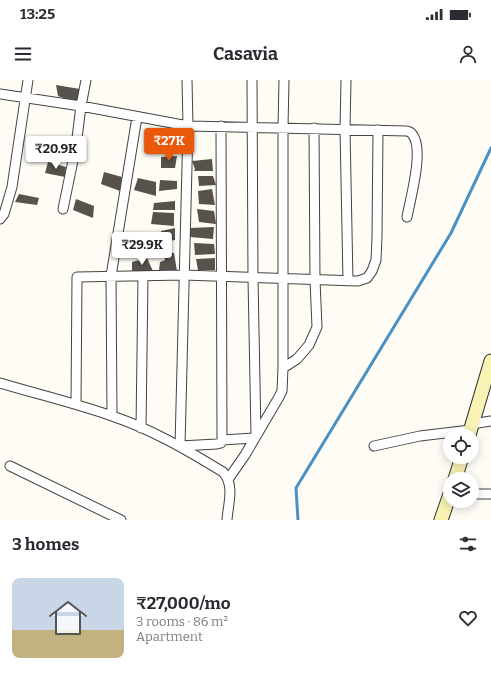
<!DOCTYPE html>
<html lang="en">
<head>
<meta charset="utf-8">
<style>
  :root { --surface:#fff; --page:#f7f7f7; --text:#2b2b33; --muted:#7c7c81; --line:#e1e1e2; --accent:#ea580c }
  body { margin:0; font-family:Bitter,serif; background:var(--page); color:var(--text); height:100vh; display:flex; flex-direction:column; font-size:15px; white-space:nowrap }
  * { box-sizing:border-box; margin:0 }
  p { font-size:13px; color:var(--muted) }
  .icon { flex:none; width:22px; height:22px; fill:none; stroke:currentColor; stroke-width:2; stroke-linecap:round; stroke-linejoin:round }
  .map { position:relative; height:440px; overflow:hidden }
  .side { display:flex; flex-direction:column; background:var(--surface); flex:1 }
  .side>* { flex:none }
  .buttons { position:absolute; left:443px; top:348px; display:grid; gap:8px }
  .buttons a { display:grid; place-items:center; width:36px; height:36px; border-radius:50%; background:var(--surface); box-shadow:0 2px 10px #0003; font-size:20px }
  .price { position:absolute; translate:-50% -34px; padding:0 9px; border-radius:4px; background:#fff; color:#222; font-size:13px; line-height:26px; filter:drop-shadow(0 1px 2px #0008) }
  .price::after { content:''; position:absolute; left:50%; top:24px; width:12px; height:9px; margin-left:-6px; background:inherit; clip-path:polygon(0 0,100% 0,50% 100%) }
  .price.current { background:var(--accent); color:#fff }
  ul { padding:0; list-style:none }
  li { display:flex; align-items:center; gap:12px; height:100px; padding:0 12px }
  li+li { border-top:1px solid var(--line) }
  li span { display:grid; place-items:center; flex:none; width:112px; height:80px; border-radius:8px; color:#555 }
  li>.icon { margin-inline-start:auto }
  span .icon { width:48px; height:48px; fill:#fffc; stroke-width:1 }
  li b { font-size:17px }
  h2 { display:flex; justify-content:space-between; align-items:center; height:48px; padding:0 12px; font-size:17px }
  .status { display:flex; justify-content:space-between; align-items:center; height:28px; padding:0 20px; background:var(--surface); direction:ltr }
  .status svg { height:11px; fill:currentColor }
  header { display:flex; justify-content:space-between; align-items:center; height:52px; padding:0 12px; background:var(--surface); font-size:18px; font-weight:700 }
  .map>svg:first-child { display:block }
</style>
</head>
<body>
<div class="status"><b>13:25</b><svg viewBox="0 0 49 12"><path d="M0 12V9h3v3zM5 12V6h3v6zM10 12V3h3v9zM15 12V0h3v12zM26 1h20v11H26zM47 4h2v5h-2z"/></svg></div>
<header><svg class="icon" aria-label="menu" viewBox="0 0 24 24"><path d="M4 6h16M4 12h16M4 18h16"/></svg>Casavia<svg class="icon" aria-label="person" viewBox="0 0 24 24"><circle cx="12" cy="8" r="4"/><path d="M4 21q1-7 8-7t8 7"/></svg></header>
<div class="map">
<svg width="491" height="440" viewBox="0 0 491 440">
  <rect width="100%" height="100%" fill="#fefcf4"/>
  <g fill="none" stroke-linecap="round" stroke-linejoin="round">
    <!-- stream -->
    <path stroke="#4a90c2" stroke-width="3" d="M298 440 296 408 451 153 491 68"/>
  </g>
  <!-- building -->
  <path fill="#58524d" d="M56 5 80 9 77 23 58 16Z
    M26 66 46 70 45 80 27 75Z
    M177 76 175 88H161V77Z
    M212 79 213 91H194L195 89 192 81Z
    M48 82 66 87 65 97 45 93Z
    M104 92 122 97 120 111 101 104Z
    M198 96H213L216 105 199 106Z
    M138 98 156 102V116L134 110Z
    M160 100 177 101V109L159 111Z
    M212 109 215 125 199 124 198 111Z
    M19 114 39 118 37 125 15 122Z
    M76 119 94 126 93 138 73 130Z
    M175 121V130H153L154 123Z
    M197 129 214 131 216 144 199 142Z
    M153 132 174 133V146L151 144Z
    M214 147 213 159 190 157 189 148Z
    M175 148V160L162 162 161 151Z
    M194 163 214 164 215 174 195 175Z
    M163 172 174 173 177 191 159 190 160 182 165 180Z
    M147 178 153 191H132V182Z
    M215 178V190H198L196 179Z"/>
  <g fill="none" stroke-linecap="round" stroke-linejoin="round">
    <!-- street casing -->
    <g stroke="#434343" stroke-width="11">
      <path id="street" d="M252 0 253 198 256 355
        M346 0 345 49 348 201
        M0 14 81 26 188 46 407 51C408 51 412 53 412 54 425 68 410 120 407 137
        M63 129 76 66 81 26 86 0
        M0 139 4 134 12 107 28 0
        M283 288 297 279 309 265 317 247 315 200 314 48
        M0 303C37 314 75 323 112 336 151 349 187 370 223 392 235 405 228 424 227 440
        M76 324 77 197 184 195 358 201 367 198 372 191 376 180 377 157 378 50
        M112 336 111 196 137 37
        M472 344 491 341
        M141 348 143 196
        M222 360 254 358
        M180 366 188 46 187 0
        M180 366 217 364 221 363 222 360 221 46
        M374 366 420 356 470 350
        M10 386 121 440
        M229 398 245 375 279 317 282 311 283 288V48L284 0
        M472 414H491"/>
    </g>
    <!-- secondary casing -->
    <g stroke="#323232" stroke-width="15">
      <path id="secondary" d="M469 355 491 281
        M455 399 462 377
        M441 440 450 414"/>
    </g>
    <!-- street -->
    <use href="#street" stroke="#fff" stroke-width="9"/>
    <!-- secondary -->
    <use href="#secondary" stroke="#f8f2b5" stroke-width="13"/>
  </g>
</svg>
<div class="buttons">
<a><svg class="icon" aria-label="locate" viewBox="0 0 24 24"><circle cx="12" cy="12" r="6"/><path d="M12 2v4M12 18v4M2 12h4M18 12h4"/></svg></a>
<a><svg class="icon" aria-label="layers" viewBox="0 0 24 24"><path d="M12 4l9 5-9 5-9-5zM3 14l9 5 9-5"/></svg></a>
</div>
<b class="price current" style="left:169px;top:82px">₹27K</b>
<b class="price" style="left:56px;top:90px">₹20.9K</b>
<b class="price" style="left:142px;top:186px">₹29.9K</b>
</div>
<section class="side">
<h2>3 homes<svg class="icon" aria-label="filters" viewBox="0 0 24 24"><path d="M4 7h16M4 17h16"/><circle cx="9" cy="7" r="2"/><circle cx="15" cy="17" r="2"/></svg></h2>
<ul>
<li><span style="background:linear-gradient(#c9d6e8 65%,#c2b280 0)"><svg class="icon" aria-label="home" viewBox="0 0 24 24"><path d="M3 11l9-7 9 7M6 9v11h12V9"/></svg></span><div><b>₹27,000/mo</b><p>3 rooms · 86 m²</p><p>Apartment</p></div><svg class="icon" aria-label="heart" viewBox="0 0 24 24"><path d="M12 20l-8-8c-3-5 5-10 8-4 3-6 11-1 8 4z"/></svg></li>
</ul>
</section>
</body>
</html>
